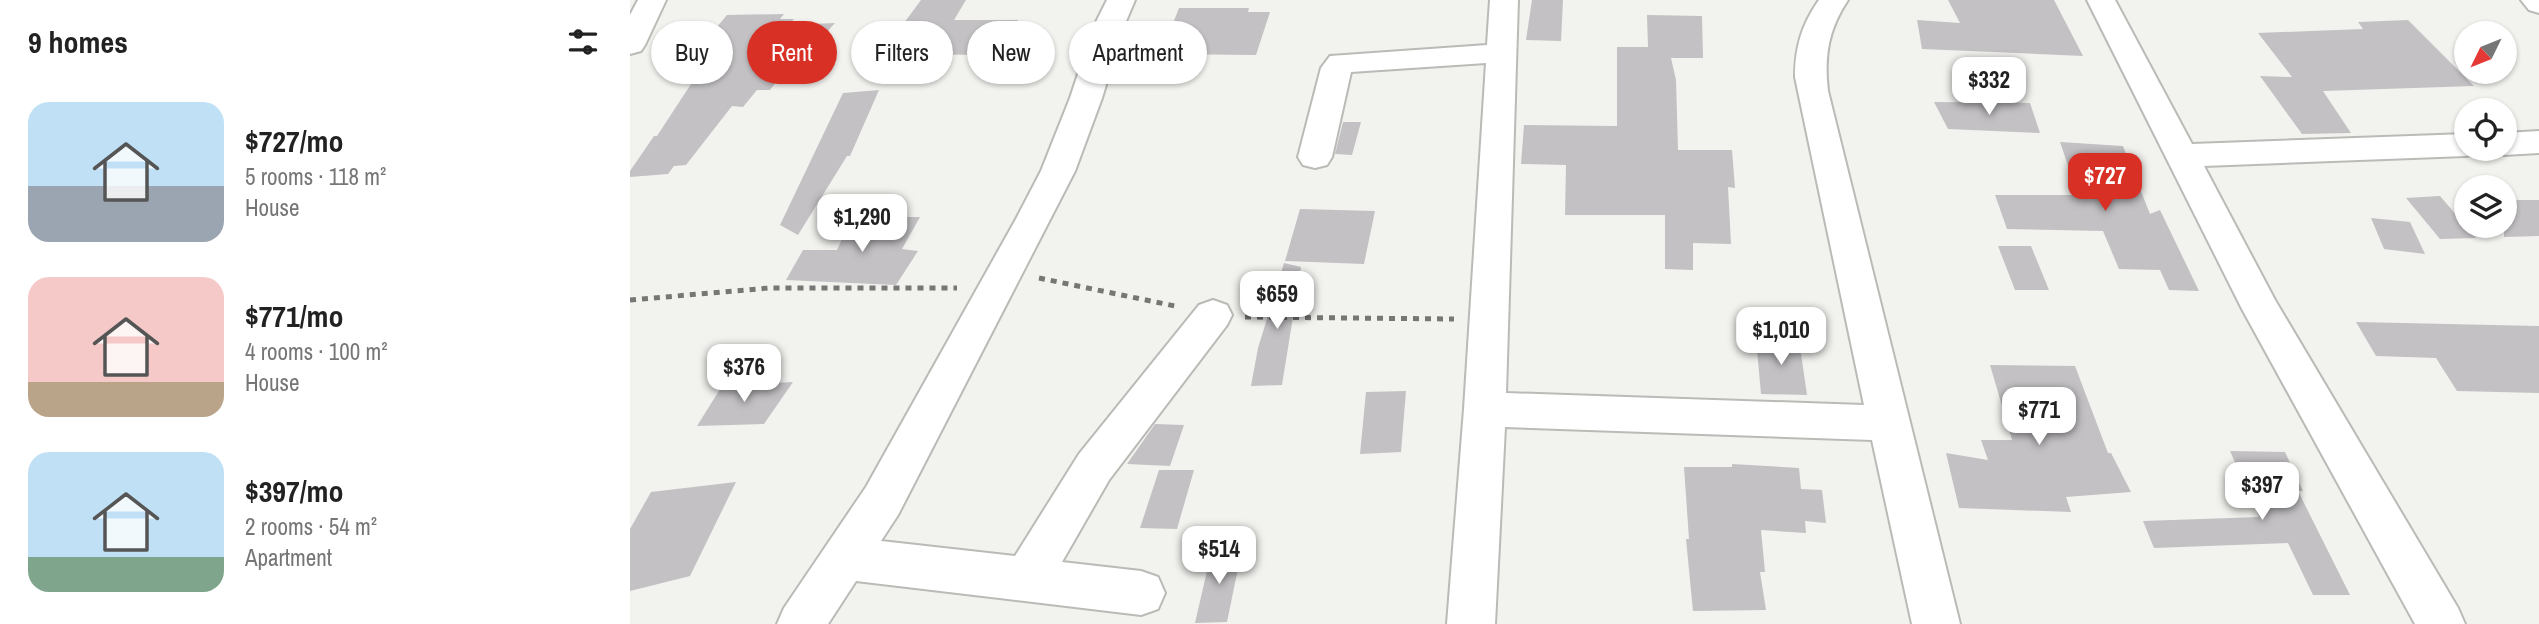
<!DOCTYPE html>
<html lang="en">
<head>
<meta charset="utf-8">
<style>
  :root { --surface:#fff; --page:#f6f6f6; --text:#222; --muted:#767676; --accent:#d93025 }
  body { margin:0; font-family:"Archivo Narrow",sans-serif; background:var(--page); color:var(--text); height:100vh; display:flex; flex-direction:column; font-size:26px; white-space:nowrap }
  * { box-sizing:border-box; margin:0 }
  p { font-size:23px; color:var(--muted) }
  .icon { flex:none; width:38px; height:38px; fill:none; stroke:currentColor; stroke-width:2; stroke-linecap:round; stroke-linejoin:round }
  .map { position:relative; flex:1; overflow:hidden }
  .details { display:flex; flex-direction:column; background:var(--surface); width:630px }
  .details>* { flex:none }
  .hud { position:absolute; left:21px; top:21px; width:665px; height:63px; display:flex; gap:14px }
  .needle { width:46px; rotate:227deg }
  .fabs { position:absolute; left:1824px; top:21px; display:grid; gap:14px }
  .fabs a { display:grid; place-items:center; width:63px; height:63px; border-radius:50%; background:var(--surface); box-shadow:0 2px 5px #0004; font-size:35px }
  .price { position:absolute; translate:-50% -60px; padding:0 16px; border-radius:14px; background:#fff; color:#222; font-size:23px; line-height:46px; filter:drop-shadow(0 2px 4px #0008) }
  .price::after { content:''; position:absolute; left:50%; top:42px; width:21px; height:16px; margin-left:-10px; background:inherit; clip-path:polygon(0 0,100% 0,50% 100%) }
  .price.on { background:var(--accent); color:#fff }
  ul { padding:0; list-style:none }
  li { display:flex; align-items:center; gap:21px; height:175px; padding:0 28px }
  li span { display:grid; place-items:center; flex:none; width:196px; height:140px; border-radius:21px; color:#555 }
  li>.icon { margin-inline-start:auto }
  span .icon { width:84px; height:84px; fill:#fffc; stroke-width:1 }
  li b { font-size:30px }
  h2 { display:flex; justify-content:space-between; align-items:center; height:84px; padding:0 28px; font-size:30px }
  .tag { padding:0 24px; border-radius:32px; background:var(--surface); box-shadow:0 2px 5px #0004; font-size:24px; line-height:63px }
  .tag.on { background:var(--accent); color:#fff }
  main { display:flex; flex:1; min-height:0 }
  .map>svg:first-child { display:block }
</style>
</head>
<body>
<main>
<section class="details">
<h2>9 homes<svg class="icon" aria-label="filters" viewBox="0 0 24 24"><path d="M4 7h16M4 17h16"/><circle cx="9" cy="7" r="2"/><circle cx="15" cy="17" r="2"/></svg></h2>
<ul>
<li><span style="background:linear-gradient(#bfe0f5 60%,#9aa5b1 0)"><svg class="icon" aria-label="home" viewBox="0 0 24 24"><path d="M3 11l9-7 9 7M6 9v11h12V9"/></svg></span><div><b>$727/mo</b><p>5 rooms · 118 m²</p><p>House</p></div></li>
<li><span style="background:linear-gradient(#f6c9c9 75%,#b9a48a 0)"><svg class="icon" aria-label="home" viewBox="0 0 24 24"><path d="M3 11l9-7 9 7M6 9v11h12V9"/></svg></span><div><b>$771/mo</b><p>4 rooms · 100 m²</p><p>House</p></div></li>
<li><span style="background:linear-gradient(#bfe0f5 75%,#7fa58c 0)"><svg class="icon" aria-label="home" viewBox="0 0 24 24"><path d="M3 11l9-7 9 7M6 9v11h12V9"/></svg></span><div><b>$397/mo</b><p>2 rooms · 54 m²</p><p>Apartment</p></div></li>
</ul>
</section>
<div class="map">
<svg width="1909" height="624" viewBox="0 0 1909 624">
  <rect width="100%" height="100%" fill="#f2f3ef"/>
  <!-- building -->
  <path fill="#c3c1c4" d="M291 0H336L324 20H388L366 55 251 54Z
    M902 0H933L931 41 896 40Z
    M1318 0H1424L1453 56 1292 49 1287 20 1330 23Z
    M549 8H619L618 12H640L626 55 531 54Z
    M154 14 150 19H164L158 25 205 23 175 56H166L140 90H127L113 107 102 106 56 165 44 166 38 174 0 177V171L24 136H27L78 58 60 59 97 15Z
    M1017 15 1072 16 1073 58H1041L1046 80 1048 150H1102L1105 188 1098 187 1101 244 1063 243V270L1035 269V215H935L936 165 891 164 894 125 987 126V47H1018Z
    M1778 20 1844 86 1693 91 1721 133 1672 134 1630 76 1662 77 1628 33 1733 29 1728 22Z
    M249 90 220 156H217L168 235 150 225 213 93Z
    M1304 102 1400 103 1410 133 1318 129Z
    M713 122H731L722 155 705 154Z
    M1430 142 1493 146 1520 214 1530 210 1569 291 1539 290 1530 270 1489 269 1473 231 1377 229 1365 195H1448Z
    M1810 196 1846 238 1810 239 1776 198Z
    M1874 200H1909V236L1874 237Z
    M670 209 745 211 734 264 655 261Z
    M222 217H290L272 249 288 251 266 285 156 280 173 250H207Z
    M1741 218 1780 222 1795 254 1754 249Z
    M1368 246H1401L1419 290H1385Z
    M654 263 671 267 652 385 621 386 628 348Z
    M1726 322 1909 326V393L1827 391 1806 358 1746 356Z
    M1126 339 1169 340 1177 395 1131 394Z
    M1360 365 1445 366 1478 453H1481L1501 492 1436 497 1441 512 1329 508 1316 453 1358 460 1351 440H1382Z
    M163 382 134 424 67 426 92 386Z
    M776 391 771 452 730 454 736 392Z
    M525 424 554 425 540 466 497 464Z
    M1600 451 1655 452 1673 491H1668L1720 595H1683L1658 543 1524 548 1513 521 1629 517Z
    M1102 464 1169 468 1171 489 1192 490 1196 523 1175 521 1176 533 1131 530 1135 572H1130L1136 610 1063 611 1056 539H1059L1054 467H1102Z
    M529 470H564L547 529 510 528Z
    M106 482 60 576 0 591V529L21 492Z
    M582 549H612L597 622 565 623Z"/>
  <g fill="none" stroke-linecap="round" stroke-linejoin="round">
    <!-- street casing -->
    <g stroke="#babab7" stroke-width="4">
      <path id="street" d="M8 0H36L15 45 11 51 0 54V15Z
        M477 0H505L494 26 472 98 445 171 268 515 251 541 385 556 449 454 569 305 583 300 597 305 602 315 597 325 479 480 432 562 511 571 528 577 535 593 528 609 511 615 226 581 198 624H147L154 608 236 487 386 219 411 171 440 98 464 26Z
        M860 0H888L876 393 1234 405 1165 77C1165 47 1172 24 1189 0H1218C1198 30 1194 56 1198 91L1330 624H1282L1242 440 875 427 865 624H817L834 409 856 63 721 72 702 157 697 165 685 168 673 165 668 157 691 68 700 56 857 45Z
        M1457 0H1485L1562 144 1836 134V149H1850L1848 153 1836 156 1574 166 1645 300 1828 608 1835 624H1785L1612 309Z
        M1909 131V153L1874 155 1860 149H1874V133Z"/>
    </g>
    <!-- secondary casing -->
    <g stroke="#babab7" stroke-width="4">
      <path id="secondary" d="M1891 0H1909V13L1899 10Z"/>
    </g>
    <!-- path -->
    <path stroke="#767774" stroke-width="5" stroke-dasharray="6 6" stroke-linecap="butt" d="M409 278 545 306
      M0 300 139 288H327
      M615 317 824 319"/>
    <!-- street -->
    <use href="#street" fill="#fff" fill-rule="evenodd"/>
    <!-- secondary -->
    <use href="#secondary" fill="#fff" fill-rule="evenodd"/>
  </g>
</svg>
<div class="fabs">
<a><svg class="needle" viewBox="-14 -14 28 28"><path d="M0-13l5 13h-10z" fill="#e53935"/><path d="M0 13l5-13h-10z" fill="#767676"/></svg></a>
<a><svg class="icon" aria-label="locate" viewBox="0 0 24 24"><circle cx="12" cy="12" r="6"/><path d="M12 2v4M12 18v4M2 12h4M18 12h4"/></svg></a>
<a><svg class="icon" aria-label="layers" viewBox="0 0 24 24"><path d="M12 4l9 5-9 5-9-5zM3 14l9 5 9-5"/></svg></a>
</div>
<b class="price" style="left:1359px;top:117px">$332</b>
<b class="price on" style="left:1475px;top:213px">$727</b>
<b class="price" style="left:232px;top:254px">$1,290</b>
<b class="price" style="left:647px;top:331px">$659</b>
<b class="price" style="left:1151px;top:367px">$1,010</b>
<b class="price" style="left:114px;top:404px">$376</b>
<b class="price" style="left:1409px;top:447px">$771</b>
<b class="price" style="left:1632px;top:522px">$397</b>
<b class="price" style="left:589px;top:586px">$514</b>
<div class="hud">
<a class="tag">Buy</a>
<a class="tag on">Rent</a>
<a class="tag">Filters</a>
<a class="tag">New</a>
<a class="tag">Apartment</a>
</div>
</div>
</main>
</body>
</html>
